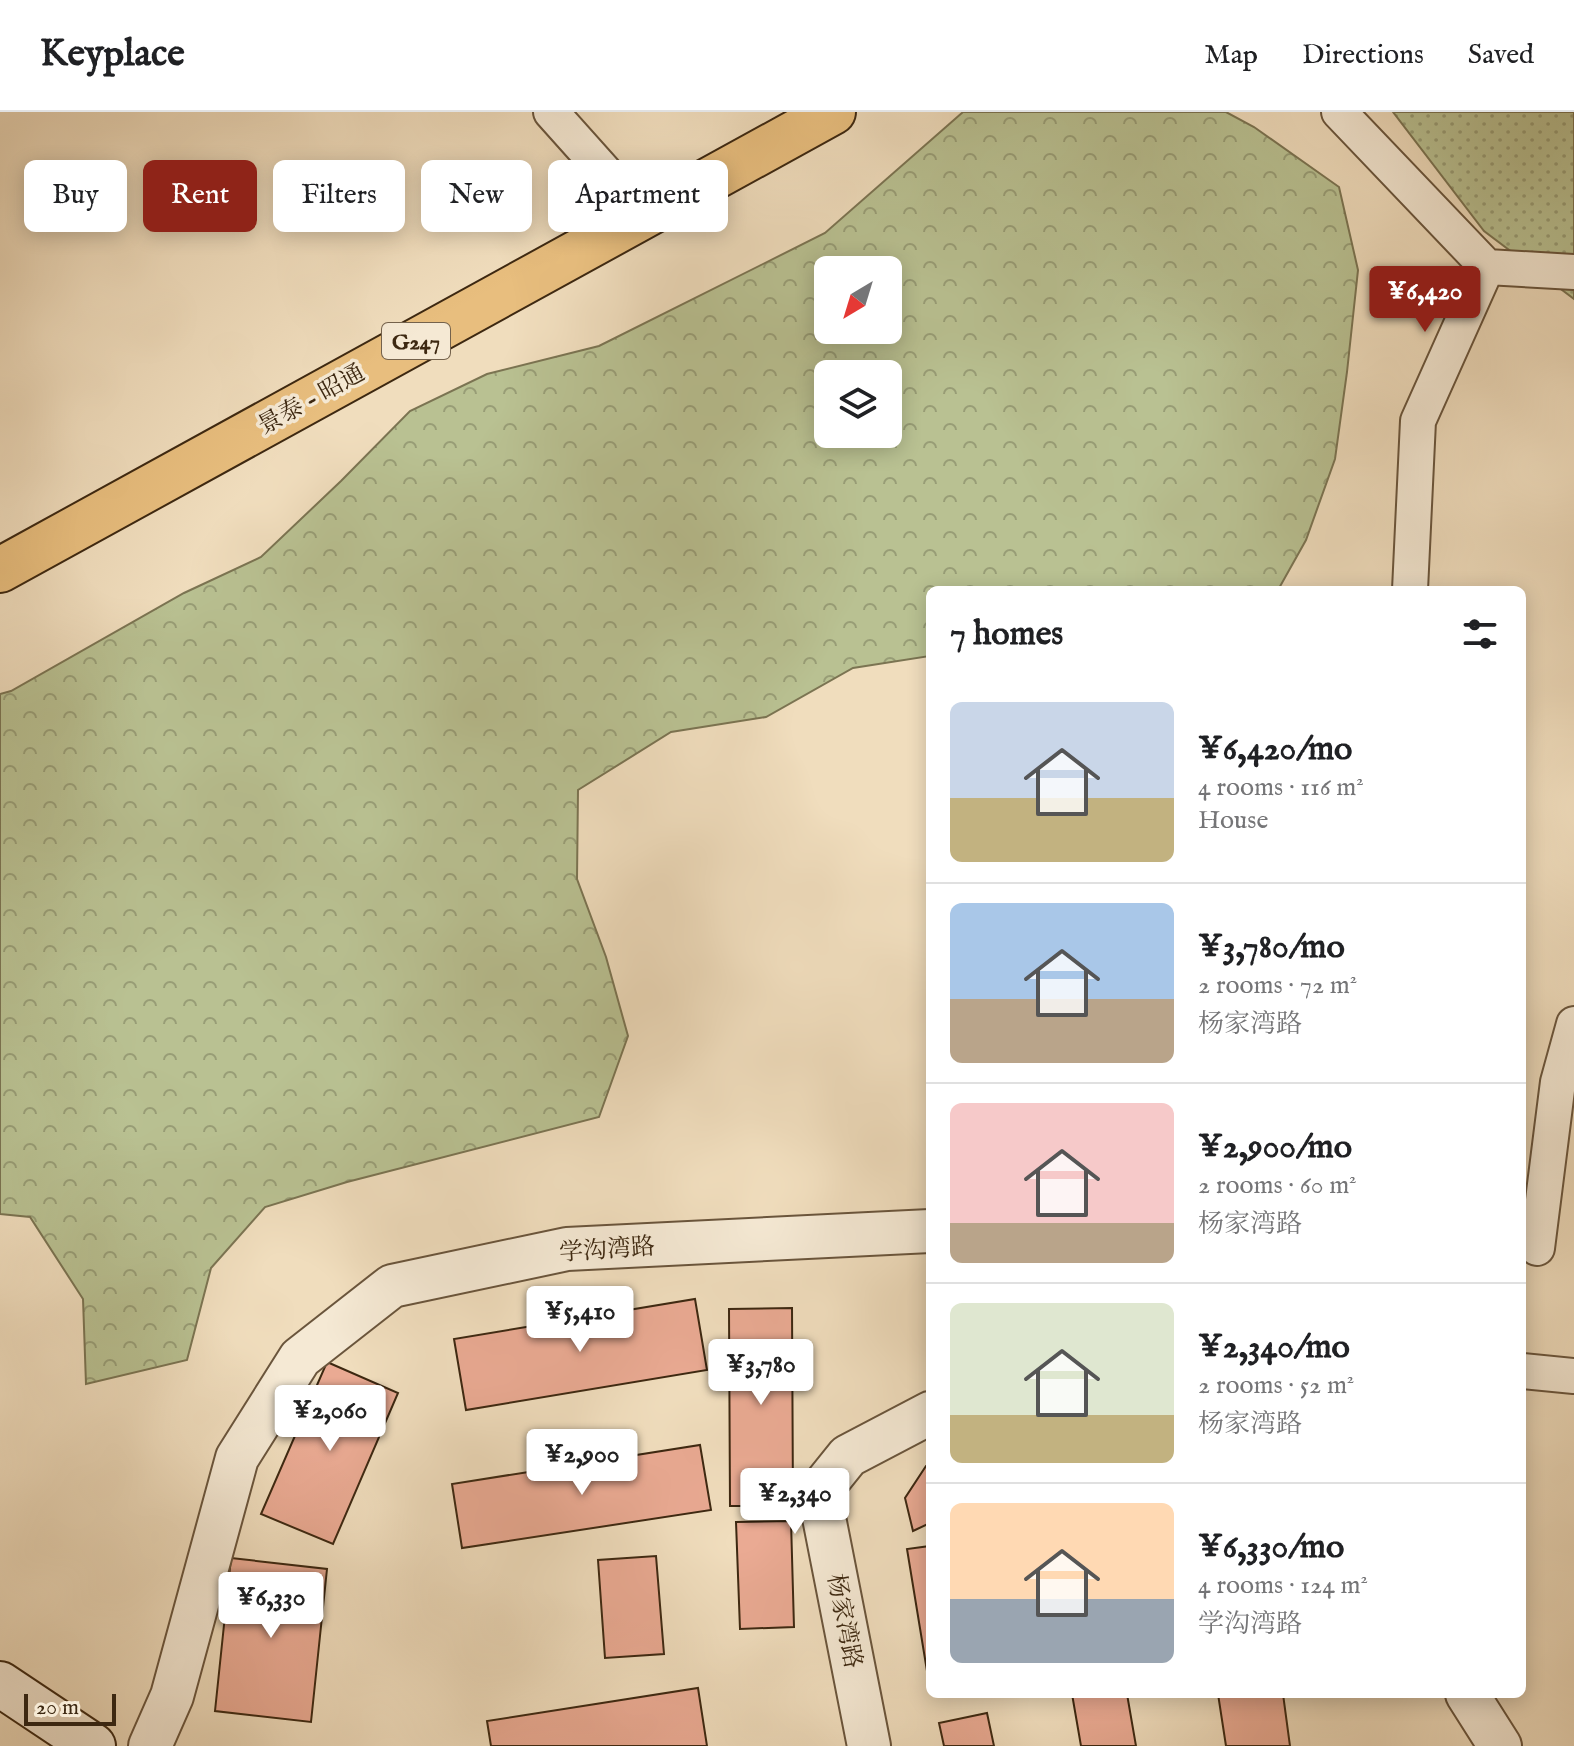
<!DOCTYPE html>
<html lang="en">
<head>
<meta charset="utf-8">
<style>
  :root { --surface:#fff; --page:#f2f2f2; --text:#202124; --muted:#757577; --line:#e0e0e0; --accent:#8f2418 }
  body { margin:0; font-family:"IM FELL English","Noto Serif SC",serif; background:var(--page); color:var(--text); height:100vh; display:flex; flex-direction:column; font-size:30px; white-space:nowrap }
  * { box-sizing:border-box; margin:0 }
  p { font-size:26px; color:var(--muted) }
  .icon { flex:none; width:44px; height:44px; fill:none; stroke:currentColor; stroke-width:2; stroke-linecap:round; stroke-linejoin:round }
  .map { position:relative; flex:1; overflow:hidden }
  .panel { position:absolute; left:926px; top:474px; width:600px; height:1112px; display:flex; flex-direction:column; background:var(--surface); border-radius:12px; box-shadow:0 4px 20px #0003 }
  .panel>* { flex:none }
  .hud { position:absolute; left:24px; top:48px; width:760px; height:72px; display:flex; gap:16px }
  .needle { width:52px; rotate:218deg }
  .fabs { position:absolute; left:814px; top:144px; display:grid; gap:16px }
  .fabs a { display:grid; place-items:center; width:88px; height:88px; border-radius:12px; background:var(--surface); box-shadow:0 4px 20px #0003; font-size:40px }
  .scale { position:absolute; left:24px; bottom:20px; width:92px; box-sizing:border-box; padding-left:8px; border:4px solid #3d2811; border-top:0; font-size:22px; line-height:28px; white-space:nowrap; color:#3d2811; -webkit-text-stroke:6px #f5e9d4; paint-order:stroke }
  .price { position:absolute; translate:-50% -68px; padding:0 18px; border-radius:8px; background:#fff; color:#222; font-size:26px; line-height:52px; filter:drop-shadow(0 2px 4px #0008) }
  .price::after { content:''; position:absolute; left:50%; top:48px; width:24px; height:18px; margin-left:-12px; background:inherit; clip-path:polygon(0 0,100% 0,50% 100%) }
  .price.selected { background:var(--accent); color:#fff }
  ul { padding:0; list-style:none }
  li { display:flex; align-items:center; gap:24px; height:200px; padding:0 24px }
  li+li { border-top:2px solid var(--line) }
  li span { display:grid; place-items:center; flex:none; width:224px; height:160px; border-radius:12px; color:#555 }
  li>.icon { margin-inline-start:auto }
  span .icon { width:96px; height:96px; fill:#fffc; stroke-width:1 }
  li b { font-size:34px }
  h2 { display:flex; justify-content:space-between; align-items:center; height:96px; padding:0 24px; font-size:34px }
  .tag { padding:0 28px; border-radius:12px; background:var(--surface); box-shadow:0 4px 20px #0003; font-size:28px; line-height:72px }
  .tag.selected { background:var(--accent); color:#fff }
  header { display:flex; align-items:center; gap:48px; box-sizing:border-box; height:112px; padding:0 40px; background:var(--surface); border-bottom:2px solid var(--line) }
  header strong { font-size:38px }
  nav { display:flex; gap:44px; margin-inline-start:auto; font-size:28px }
  .map>svg:first-child { display:block }
</style>
</head>
<body>
<header>
<strong>Keyplace</strong>
<nav><a>Map</a><a>Directions</a><a>Saved</a></nav>
</header>
<div class="map">
<svg width="1574" height="1634" viewBox="0 0 1574 1634">
  <defs>
    <pattern id="forest-crowns" width="20" height="18" patternUnits="userSpaceOnUse" patternTransform="scale(2)"><rect width="20" height="18" fill="#b9c192"/><path d="M2 6a3 3 0 1 1 6 0M12 15a3 3 0 1 1 6 0" fill="none" stroke="#989d76"/></pattern>
    <pattern id="park-dots" width="8" height="8" patternUnits="userSpaceOnUse" patternTransform="scale(2)"><rect width="8" height="8" fill="#b9c192"/><path d="M2 2h.1M6 6h.1" fill="none" stroke="#989d76" stroke-width="1.8" stroke-linecap="round"/></pattern>
  </defs>
  <rect width="100%" height="100%" fill="#f0ddbd"/>
  <filter id="stains"><feTurbulence type="fractalNoise" baseFrequency=".0025" numOctaves="4"/><feColorMatrix values="0 0 0 0 .2 0 0 0 0 .09 0 0 0 0 .02 0 0 0 .5 -.17"/></filter>
  <radialGradient id="worn" r=".72"><stop offset=".6" stop-color="#630" stop-opacity="0"/><stop offset="1" stop-color="#630" stop-opacity=".3"/></radialGradient>
  <!-- forest -->
  <path fill="url(#forest-crowns)" stroke="#7b7452" stroke-width="2" fill-rule="evenodd" d="M963 0H1226L1254 15 1339 75 1358 158 1347 260 1335 347 1306 428 1278 478H930V544L853 556 766 605 671 620 578 678 577 767 606 845 628 924 599 1005 347 1070 265 1095 211 1156 187 1248 86 1272 83 1187 30 1105 0 1102V582L11 579 184 481 261 445 341 369 410 299 487 262 599 234 825 121ZM828 158H888V218H828ZM828 262H888V322H828Z"/>
  <!-- park -->
  <path fill="url(#park-dots)" stroke="#7b7452" stroke-width="2" d="M1393 0H1574V187L1484 119Z"/>
  <!-- building -->
  <path fill="#eaaa93" stroke="#3d2811" stroke-width="2" d="M695 1187 707 1258 466 1298 454 1227Z
    M792 1196 793 1394H730L729 1197Z
    M327 1250 398 1281 333 1432 261 1402Z
    M700 1333 711 1398 462 1436 452 1372Z
    M930 1352V1411L913 1419 905 1386 926 1354Z
    M791 1409 794 1515 740 1517 736 1410Z
    M930 1434V1559H927L907 1437Z
    M656 1444 664 1542 605 1546 598 1448Z
    M231 1446 327 1457 311 1610 215 1599Z
    M698 1576 707 1634H491L487 1609Z
    M1072 1582H1127L1136 1634H1081Z
    M1218 1582H1283L1290 1634H1226Z
    M987 1601 994 1634H944L939 1611Z"/>
  <g fill="none" stroke-linecap="round" stroke-linejoin="round">
    <!-- minor casing -->
    <g stroke="#6a553c" stroke-width="38">
      <path id="minor" d="M551 0 644 104
        M1339 0 1487 155 1418 309 1410 478
        M1487 155 1574 160
        M1537 1136 1558 970 1574 912
        M1522 1259 1574 1264"/>
    </g>
    <!-- tertiary casing -->
    <g stroke="#6a553c" stroke-width="46">
      <path id="tertiary" d="M1467 1582 1500 1634
        M150 1634 172 1584 237 1346 300 1246 392 1174 567 1137 930 1119
        M869 1634 819 1380 848 1344 930 1301"/>
    </g>
    <!-- secondary casing -->
    <g stroke="#3d2811" stroke-width="48">
      <path id="secondary" d="M0 1572 93 1634"/>
    </g>
    <!-- trunk casing -->
    <g stroke="#3d2811" stroke-width="48">
      <path id="trunk" d="M0 458 833 0"/>
    </g>
    <!-- minor -->
    <use href="#minor" stroke="#f5e9d4" stroke-width="34"/>
    <!-- tertiary -->
    <use href="#tertiary" stroke="#f5e9d4" stroke-width="42"/>
    <!-- secondary -->
    <use href="#secondary" stroke="#f5e9d4" stroke-width="44"/>
    <!-- trunk -->
    <use href="#trunk" stroke="#e8be7e" stroke-width="44"/>
  </g>
  <g text-anchor="middle" stroke-width="7" stroke-linejoin="round" paint-order="stroke">
    <!-- shield labels -->
    <rect fill="#f5e9d4" stroke="#74624c" stroke-width="2" x="382" y="211" width="68" height="36" rx="6"/>
    <g font-size="22" font-weight="bold" fill="#3d2811">
      <text x="416" y="237">G247</text>
    </g>
    <!-- street labels -->
    <g font-size="24" fill="#3d2811" stroke="#f5e9d4">
      <text transform="translate(311 287) rotate(-29)" y="8">景泰 - 昭通</text>
      <text transform="translate(607 1137) rotate(-4)" y="8">学沟湾路</text>
      <text transform="translate(845 1509) rotate(79)" y="8">杨家湾路</text>
    </g>
  </g>
  <rect width="100%" height="100%" filter="url(#stains)"/>
  <rect width="100%" height="100%" fill="url(#worn)"/>
</svg>
<div class="fabs">
<a><svg class="needle" viewBox="-14 -14 28 28"><path d="M0-13l5 13h-10z" fill="#e53935"/><path d="M0 13l5-13h-10z" fill="#757577"/></svg></a>
<a><svg class="icon" aria-label="layers" viewBox="0 0 24 24"><path d="M12 4l9 5-9 5-9-5zM3 14l9 5 9-5"/></svg></a>
</div>
<div class="scale">20 m</div>
<b class="price selected" style="left:1425px;top:222px">¥6,420</b>
<b class="price" style="left:580px;top:1242px">¥5,410</b>
<b class="price" style="left:761px;top:1295px">¥3,780</b>
<b class="price" style="left:330px;top:1341px">¥2,060</b>
<b class="price" style="left:582px;top:1385px">¥2,900</b>
<b class="price" style="left:795px;top:1424px">¥2,340</b>
<b class="price" style="left:271px;top:1528px">¥6,330</b>
<div class="hud">
<a class="tag">Buy</a>
<a class="tag selected">Rent</a>
<a class="tag">Filters</a>
<a class="tag">New</a>
<a class="tag">Apartment</a>
</div>
<section class="panel">
<h2>7 homes<svg class="icon" aria-label="filters" viewBox="0 0 24 24"><path d="M4 7h16M4 17h16"/><circle cx="9" cy="7" r="2"/><circle cx="15" cy="17" r="2"/></svg></h2>
<ul>
<li><span style="background:linear-gradient(#c9d6e8 60%,#c2b280 0)"><svg class="icon" aria-label="home" viewBox="0 0 24 24"><path d="M3 11l9-7 9 7M6 9v11h12V9"/></svg></span><div><b>¥6,420/mo</b><p>4 rooms · 116 m²</p><p>House</p></div></li>
<li><span style="background:linear-gradient(#a9c7e8 60%,#b9a48a 0)"><svg class="icon" aria-label="home" viewBox="0 0 24 24"><path d="M3 11l9-7 9 7M6 9v11h12V9"/></svg></span><div><b>¥3,780/mo</b><p>2 rooms · 72 m²</p><p>杨家湾路</p></div></li>
<li><span style="background:linear-gradient(#f6c9c9 75%,#b9a48a 0)"><svg class="icon" aria-label="home" viewBox="0 0 24 24"><path d="M3 11l9-7 9 7M6 9v11h12V9"/></svg></span><div><b>¥2,900/mo</b><p>2 rooms · 60 m²</p><p>杨家湾路</p></div></li>
<li><span style="background:linear-gradient(#dfe7d0 70%,#c2b280 0)"><svg class="icon" aria-label="home" viewBox="0 0 24 24"><path d="M3 11l9-7 9 7M6 9v11h12V9"/></svg></span><div><b>¥2,340/mo</b><p>2 rooms · 52 m²</p><p>杨家湾路</p></div></li>
<li><span style="background:linear-gradient(#ffd9b3 60%,#9aa5b1 0)"><svg class="icon" aria-label="home" viewBox="0 0 24 24"><path d="M3 11l9-7 9 7M6 9v11h12V9"/></svg></span><div><b>¥6,330/mo</b><p>4 rooms · 124 m²</p><p>学沟湾路</p></div></li>
</ul>
</section>
</div>
</body>
</html>
